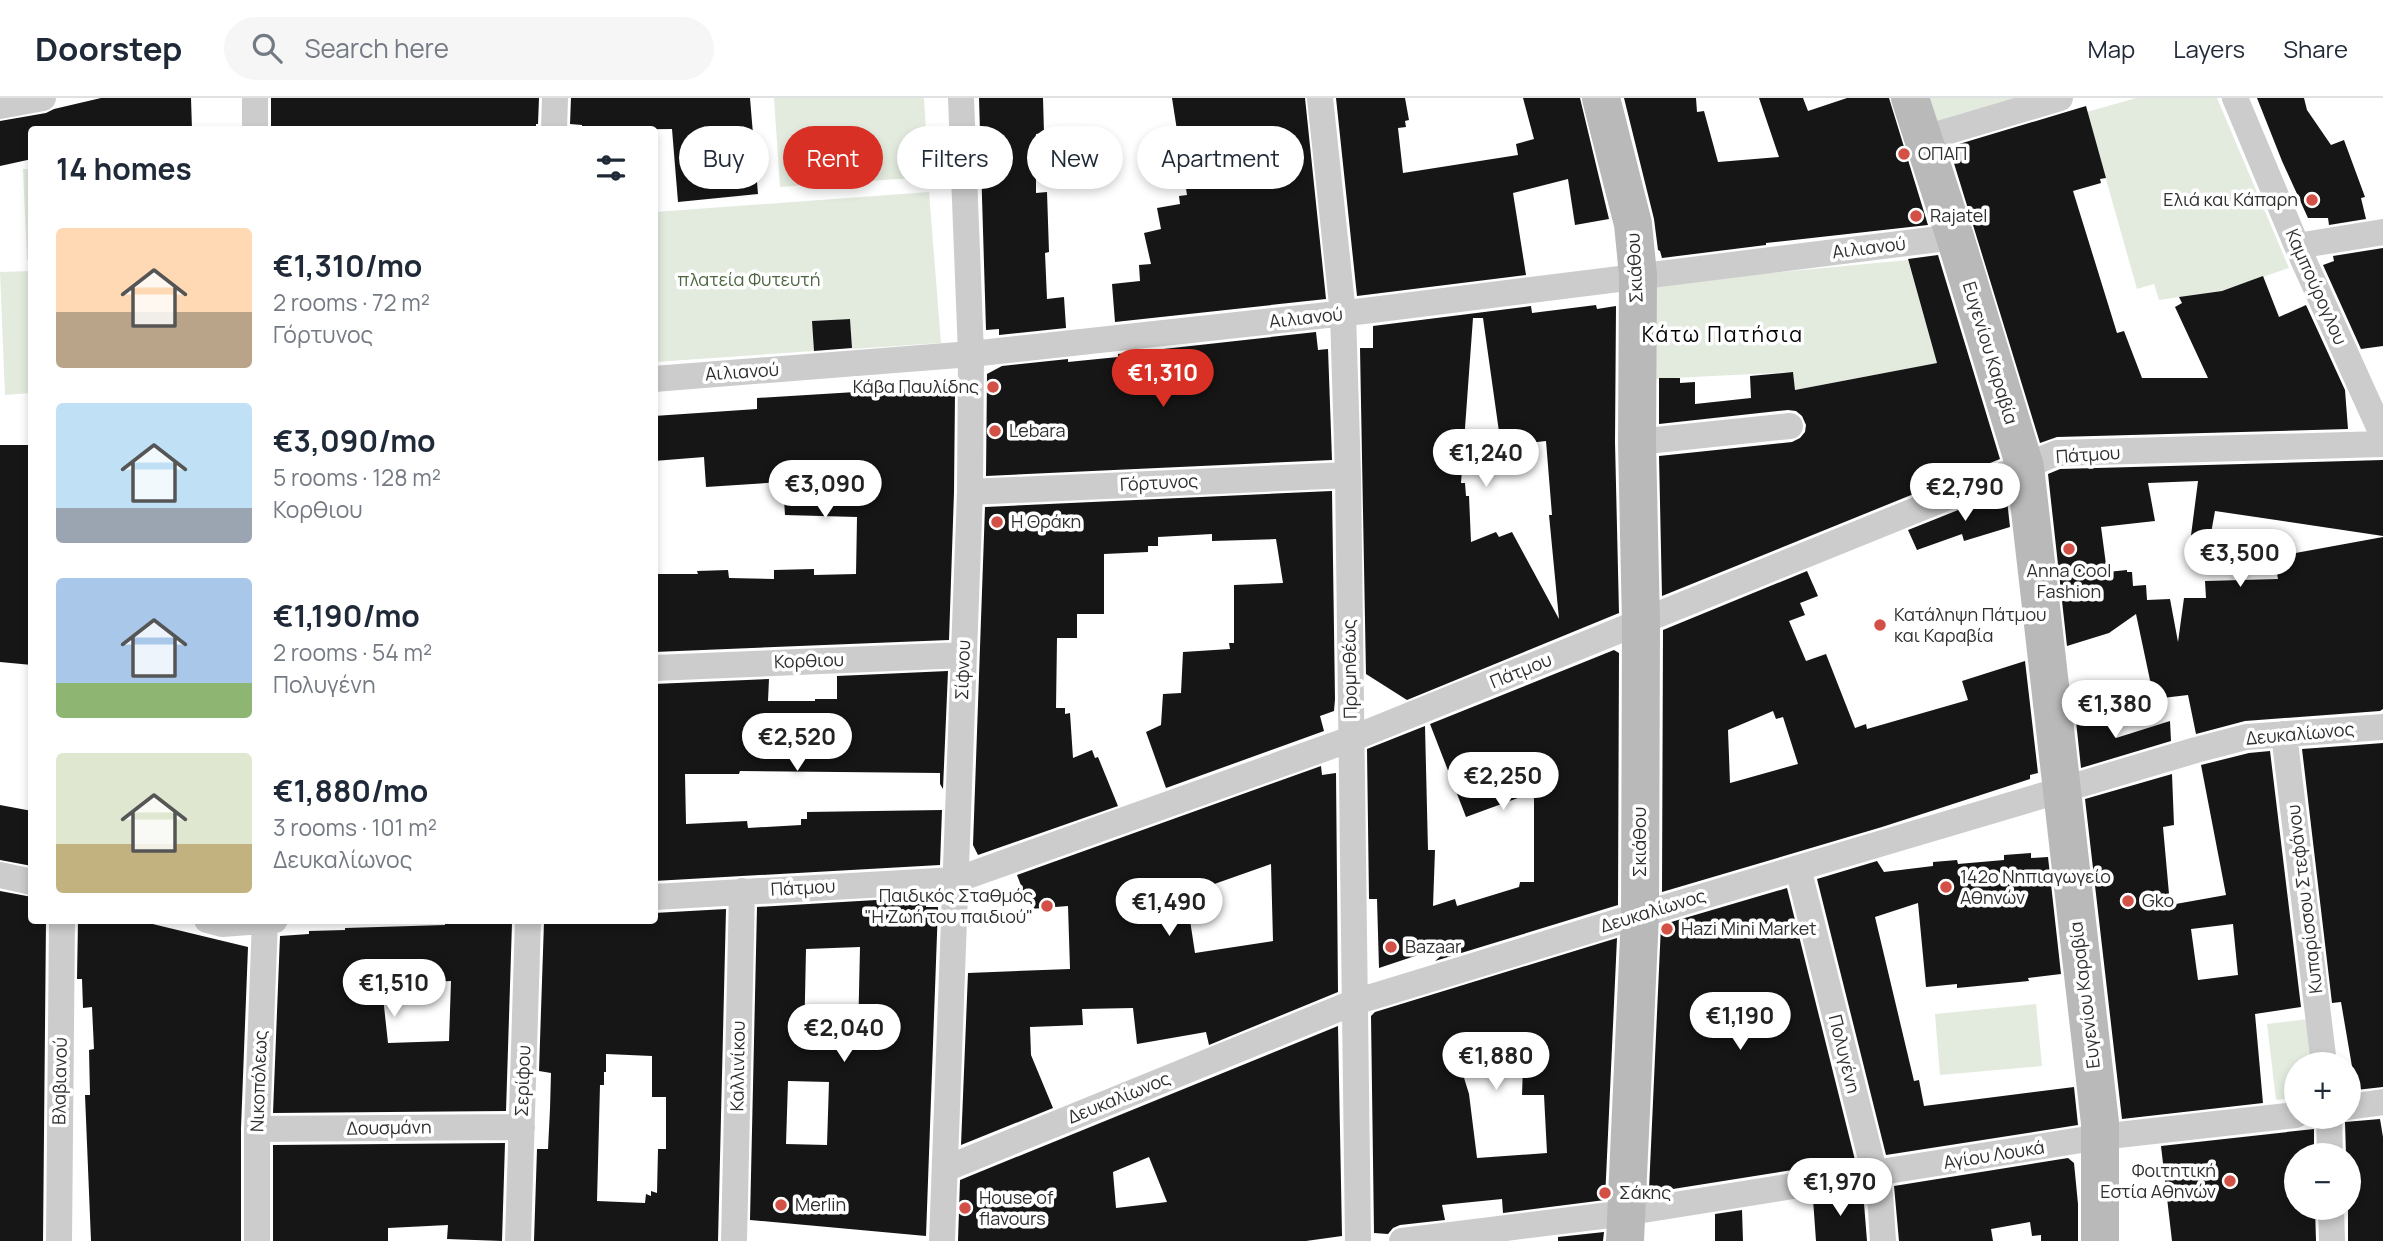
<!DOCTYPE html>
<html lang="en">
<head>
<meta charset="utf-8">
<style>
  :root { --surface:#fff; --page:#f6f6f7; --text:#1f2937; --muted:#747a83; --line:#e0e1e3; --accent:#d93025 }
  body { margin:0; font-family:Manrope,sans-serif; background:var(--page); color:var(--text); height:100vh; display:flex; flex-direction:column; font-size:26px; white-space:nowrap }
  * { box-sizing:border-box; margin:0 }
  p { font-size:23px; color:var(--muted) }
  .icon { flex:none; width:38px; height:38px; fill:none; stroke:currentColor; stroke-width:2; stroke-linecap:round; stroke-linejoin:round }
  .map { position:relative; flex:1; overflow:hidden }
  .details { position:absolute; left:28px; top:28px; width:630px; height:798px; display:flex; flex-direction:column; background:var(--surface); border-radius:7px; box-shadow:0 4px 10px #0003 }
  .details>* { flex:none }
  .guide { position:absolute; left:679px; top:28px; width:665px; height:63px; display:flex; gap:14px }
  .fabs { position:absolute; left:2284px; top:954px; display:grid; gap:14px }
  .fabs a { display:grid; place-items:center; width:77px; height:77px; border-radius:50%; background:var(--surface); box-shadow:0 4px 10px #0003; font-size:35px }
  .price { position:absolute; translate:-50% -60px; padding:0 16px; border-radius:24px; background:#fff; color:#222; font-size:23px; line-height:46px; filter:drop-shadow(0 2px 4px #0008) }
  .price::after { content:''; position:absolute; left:50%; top:42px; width:21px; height:16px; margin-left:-10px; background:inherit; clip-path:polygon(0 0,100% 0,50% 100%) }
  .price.current { background:var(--accent); color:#fff }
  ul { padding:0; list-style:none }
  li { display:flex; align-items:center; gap:21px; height:175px; padding:0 28px }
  li span { display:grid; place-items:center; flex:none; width:196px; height:140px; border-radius:7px; color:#555 }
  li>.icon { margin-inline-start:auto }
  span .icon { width:84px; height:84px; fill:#fffc; stroke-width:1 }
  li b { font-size:30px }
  h2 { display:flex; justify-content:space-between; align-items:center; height:84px; padding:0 28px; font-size:30px }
  .tag { padding:0 24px; border-radius:32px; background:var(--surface); box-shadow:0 4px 10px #0003; font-size:24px; line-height:63px }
  .tag.current { background:var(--accent); color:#fff }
  header { display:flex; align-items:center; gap:42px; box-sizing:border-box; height:98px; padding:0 35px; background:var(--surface); border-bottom:2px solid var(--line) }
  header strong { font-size:33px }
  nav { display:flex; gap:38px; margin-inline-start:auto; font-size:24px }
  .search { width:490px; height:63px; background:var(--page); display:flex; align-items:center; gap:18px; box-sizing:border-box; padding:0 24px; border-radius:38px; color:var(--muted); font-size:26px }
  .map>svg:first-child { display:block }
</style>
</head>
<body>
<header>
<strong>Doorstep</strong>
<div class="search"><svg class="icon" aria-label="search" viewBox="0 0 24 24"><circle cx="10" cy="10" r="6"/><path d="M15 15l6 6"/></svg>Search here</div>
<nav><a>Map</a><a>Layers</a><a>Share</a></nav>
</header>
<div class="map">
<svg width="2383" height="1143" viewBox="0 0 2383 1143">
  <rect width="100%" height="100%" fill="#fff"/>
  <!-- green -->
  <path fill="#e3ebdf" d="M774 0H924L929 79 780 89Z
    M1919 0H2025L1926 28Z
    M2136 0H2217L2289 170 2222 193 2159 202 2154 186 2137 191 2087 14Z
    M23 71H31V162H27Z
    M929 94 941 245 852 251 850 221 813 223 814 253 655 264V114Z
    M1908 162 1937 265 1795 292 1793 274 1652 281V186Z
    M31 173V295L5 297 0 174Z
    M2036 906 2042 968 1940 977 1935 916Z
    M2315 920 2321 966H2296V1000L2276 1002 2267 926Z"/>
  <!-- building -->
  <path fill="#161616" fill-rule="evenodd" d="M101 0H191L192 32H32V61L0 68V23L46 15 54 11Z
    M271 0H539L538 26H536V32H271Z
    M571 0H750L758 96 678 104 672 31 582 32V27L570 26Z
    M979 0H1043L1044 35 1036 36V95L1047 94 1049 154 1045 155 1047 201 1064 199 1066 230 999 237V231L986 232Z
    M1172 0H1305L1326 201 1115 224 1112 186 1140 183 1139 167 1151 166 1144 135 1161 131 1157 110 1180 106 1179 98 1187 97Z
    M1336 0H1405L1409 22 1405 23 1406 29 1398 30 1403 75 1518 57 1516 46 1534 41 1523 0H1580L1609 121 1575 127 1568 81 1513 95 1526 177 1357 198Z
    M1624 0H1696L1697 14 1704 13 1718 64 1779 59 1759 0H1803L1808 13 1847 0H1889L1928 127 1766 145V147L1662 160 1660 153 1658 152 1654 121Z
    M2257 0H2304L2307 12 2331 47 2344 42 2365 99 2361 100 2366 121 2329 127 2328 120H2308L2282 63Z
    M2086 8 2106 80 2100 81 2101 85 2073 93 2117 235 2124 233 2142 280H2208L2175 209 2182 205 2179 199 2222 193 2263 178 2279 219 2306 207 2345 292 2348 331 2057 339 2040 345 1949 49Z
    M2383 150V248L2361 251 2323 167 2334 163 2333 158Z
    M1938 157 2000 361 1662 498 1659 358 1792 344 1800 340 1805 334 1806 327 1802 318 1796 313 1788 312 1659 326V280H1680V285L1695 284V306L1751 300 1750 278 1793 274 1795 292 1937 265 1908 161Z
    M1596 207 1597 211 1616 208 1615 344 1619 515 1407 602 1366 576 1360 250H1373V228L1531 208 1532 215ZM1473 220H1483L1501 348 1546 343 1552 417H1549L1559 521 1512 434 1499 439 1496 434 1471 444 1469 398H1466L1465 385H1461Z
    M850 221 852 250 814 253 812 223Z
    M1316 234 1318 252 1328 251 1332 362 986 378 987 276 1002 268 1068 261V264L1118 259V256Z
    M937 289V297L955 295 954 394 949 542 654 554V476H698L697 473 728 472 729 480 774 481V472L814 471V477L856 476 857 419 785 417 783 384 706 389 704 359 654 363V318L757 311V300Z
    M0 347H32V567L0 564Z
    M2383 362V438L2215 413 2206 463 2188 461 2198 383 2148 385 2155 423 2101 429 2107 474 2127 472V474H2132L2133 488 2146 487 2147 502 2170 501 2178 544 2184 500H2206L2205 483 2278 481 2274 459 2383 439V611L2380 613 2245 623 2196 636 2188 597 2154 601 2136 516 2109 535 2067 548 2048 376 2060 371Z
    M1332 393 1335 601 1334 613 1320 618 1324 633 1166 690 1146 634 1161 627 1163 596 1181 595 1183 554 1230 551 1229 545H1234V487L1283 485 1276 441 1212 443V436L1158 439V448H1148V454L1104 456V516H1077V540H1057L1056 610H1065V616L1070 615 1073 660 1092 652 1095 660 1098 659 1118 708 978 757 973 747 985 409Z
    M2006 393 2010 429 1964 443 1962 436 1917 452 1908 432Z
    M1807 473 1818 498 1800 505 1805 517 1789 523 1806 563 1826 556 1855 630 1866 626 1867 631 1968 602 1962 583 2025 563 2038 675 2030 677V681L1882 729 1662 794 1663 532ZM1773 613 1776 621 1783 619 1798 666 1730 685 1728 632Z
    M1614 552 1619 555 1618 807 1435 863 1457 844 1379 870 1377 801H1369L1367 651 1425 628 1428 752H1435L1433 808 1455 801 1457 808 1519 789 1520 784H1534V694L1466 719 1430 626Z
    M948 573 943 691 940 686V675L740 673 739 676H685L686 726 747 723 748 730 801 727V721H807V714L942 712 940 767 654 783V586L769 581 768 603H815V601H837V578Z
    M2113 618 2116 640 2170 623 2171 643 2081 670 2076 623Z
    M2383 645V989L2356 992 2341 904 2332 905 2302 651Z
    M2270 653 2301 909 2255 916 2263 1005 2122 1021 2085 701 2172 676 2174 727 2163 729 2170 807 2226 797 2201 667 2249 655ZM2233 826 2238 877 2198 882 2191 831Z
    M1321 668 1322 677 1336 675 1338 894 1209 947 1206 934 1137 946 1133 910 1082 911 1083 927 1030 929 1031 957 1053 1010 961 1047 968 875 1070 871 1068 808 1030 811 1017 777ZM1271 766 1273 843 1195 855 1186 796Z
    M0 707 32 713V768L0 762Z
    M2031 755V760L2048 759 2061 876 2028 880 2029 883 1957 890V886L1926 889 1918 805 1875 819 1914 983 1919 982 1924 1008 2074 989 2078 1027 1886 1057 1817 781 1877 763 1884 774 1933 768V764L1957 762 1958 766 2004 762V757Z
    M1787 790 1855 1062 1654 1094 1649 1092 1661 827Z
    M0 793 32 799V822H46L43 1143H0Z
    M927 799 926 809H938L926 1138 750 1122 757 809ZM860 849 858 939H853V948L804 947 806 851ZM788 983 829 984 827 1047 786 1046Z
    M726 811 718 1143H534L537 1051H548L550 1011 551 975 539 973 544 824 654 822V815ZM606 956 652 958V999H666V1051H658L657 1095 651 1093V1098L646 1096 645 1105 597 1103 600 987H604V974H606Z
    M78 822H136L248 849 241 1030V1143H91L85 997H90L89 952 94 951 92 909 83 910 82 881H77Z
    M473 822H493L494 826 512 825 506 1013 273 1015 280 838 309 836V833L345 832V830L445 827V825ZM451 883 449 943 388 945 383 899H397L396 886Z
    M1617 840 1605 1102 1503 1115 1502 1101 1442 1107 1445 1122 1400 1127 1393 1130 1388 1136 1374 1135 1371 918 1375 914ZM1520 936 1523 968 1522 997H1544L1547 1055 1477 1060 1469 996 1457 957Z
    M1338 928 1342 1138 1306 1143H958L960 1082ZM1149 1059 1167 1104 1116 1110 1113 1074Z
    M2380 1021 2383 1039V1143H2348V1057H2346L2345 1024Z
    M2314 1031V1057H2296V1110H2315L2316 1143H2172L2161 1048Z
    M505 1045 502 1143 447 1141 448 1127 388 1130V1143H273V1047Z
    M2068 1060 2074 1065 2078 1106V1143H2041V1137L2032 1138 2030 1124 1991 1131 1993 1143H1899L1894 1088Z
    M1863 1093 1867 1143H1816L1813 1101Z
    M1742 1112 1743 1143H1715V1116Z
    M1604 1134 1603 1143H1558V1139Z"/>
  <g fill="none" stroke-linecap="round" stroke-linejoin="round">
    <!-- street -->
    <path stroke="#ccc" stroke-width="26" d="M255 0V32
      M1320 0 1343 216 1348 377 1358 1143
      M2235 0 2297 148 2383 338
      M0 8 43 0
      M554 32 555 0
      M1922 41 2060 0
      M2297 148 2383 134
      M654 281 971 256 1364 213 1955 139
      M1637 344 1790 328
      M970 394 1348 377
      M654 570 964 557
      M2284 636 2324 966
      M1798 770 1880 1097 1883 1143
      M0 777 32 784
      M654 799 956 782 1351 641 2057 355 2383 346
      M207 822 222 826 275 822
      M2348 1009 2383 1004
      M2329 1018 2330 1057
      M257 1031 522 1029
      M945 1071 1355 904 1640 817 2196 652 2246 639 2383 629
      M2331 1110 2332 1143
      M59 1143 62 822
      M257 1143V1031L265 822
      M518 1143 528 822
      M734 1143 742 793
      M942 1143 970 394 971 256 961 0
      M1402 1143 1618 1116 2100 1039 2296 1017"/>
    <!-- secondary -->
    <path stroke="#b9b9b9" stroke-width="38" d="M1601 0 1633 126 1638 177 1637 344 1641 525 1640 817 1625 1143
      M1910 0 1955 139 2025 369 2100 1025V1143"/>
  </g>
  <!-- markers -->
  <g fill="#d25045" stroke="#fff" stroke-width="2.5">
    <circle cx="1904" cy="56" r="7"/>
    <circle cx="2312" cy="102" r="7"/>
    <circle cx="1916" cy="118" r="7"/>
    <circle cx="993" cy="289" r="7"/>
    <circle cx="995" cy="333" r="7"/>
    <circle cx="997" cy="424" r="7"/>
    <circle cx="2069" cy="451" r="7"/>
    <circle cx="1880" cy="527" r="7"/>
    <circle cx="1946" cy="789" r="7"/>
    <circle cx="2128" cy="803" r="7"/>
    <circle cx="1047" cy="808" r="7"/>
    <circle cx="1667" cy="831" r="7"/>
    <circle cx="1391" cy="849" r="7"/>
    <circle cx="2230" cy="1083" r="7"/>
    <circle cx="1605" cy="1095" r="7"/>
    <circle cx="781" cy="1107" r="7"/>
    <circle cx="965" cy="1110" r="7"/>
  </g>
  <g text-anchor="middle" stroke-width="7" stroke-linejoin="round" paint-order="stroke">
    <!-- poi labels -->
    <g font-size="18" fill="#2f2f2f" stroke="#fff" text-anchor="start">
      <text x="1918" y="62">ΟΠΑΠ</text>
      <text x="2298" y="108" text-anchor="end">Ελιά και Κάπαρη</text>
      <text x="1930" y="124">Rajatel</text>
      <text x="979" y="295" text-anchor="end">Κάβα Παυλίδης</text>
      <text x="1009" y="339">Lebara</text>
      <text x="1011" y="430">Η Θράκη</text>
      <text x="2069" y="479" text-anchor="middle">Anna Cool<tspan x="2069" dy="21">Fashion</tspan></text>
      <text x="1894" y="523">Κατάληψη Πάτμου<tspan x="1894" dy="21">και Καραβία</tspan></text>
      <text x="1960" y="785">142ο Νηπιαγωγείο<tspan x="1960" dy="21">Αθηνών</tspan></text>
      <text x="1033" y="804" text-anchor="end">Παιδικός Σταθμός<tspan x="1033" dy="21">"Η Ζωή του παιδιού"</tspan></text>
      <text x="2142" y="809">Gko</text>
      <text x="1681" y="837">Hazi Mini Market</text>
      <text x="1405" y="855">Bazaar</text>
      <text x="2216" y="1079" text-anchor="end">Φοιτητική<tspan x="2216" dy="21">Εστία Αθηνών</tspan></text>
      <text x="1619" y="1101">Σάκης</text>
      <text x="979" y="1106">House of<tspan x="979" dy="21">flavours</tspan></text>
      <text x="795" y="1113">Merlin</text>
    </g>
    <!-- street labels -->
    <g font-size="18" fill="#2f2f2f" stroke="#fff">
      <text transform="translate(1869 150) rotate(-7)" y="6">Αιλιανού</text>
      <text transform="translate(1635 170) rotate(-93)" y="6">Σκιάθου</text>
      <text transform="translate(2316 189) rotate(66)" y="6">Καμπούρογλου</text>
      <text transform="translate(1306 220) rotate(-6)" y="6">Αιλιανού</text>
      <text transform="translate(1990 255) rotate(73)" y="6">Ευγενίου Καραβία</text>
      <text transform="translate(742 274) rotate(-4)" y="6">Αιλιανού</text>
      <text transform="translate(2088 357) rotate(-4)" y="6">Πάτμου</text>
      <text transform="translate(1159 385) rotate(-3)" y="6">Γόρτυνος</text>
      <text transform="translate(809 563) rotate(-2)" y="6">Κορθιου</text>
      <text transform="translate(1350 571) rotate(-91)" y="6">Προμηθέως</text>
      <text transform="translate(963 572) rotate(-88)" y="6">Σίφνου</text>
      <text transform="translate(1521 573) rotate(-22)" y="6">Πάτμου</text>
      <text transform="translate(2300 636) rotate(-5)" y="6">Δευκαλίωνος</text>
      <text transform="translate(1640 744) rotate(-90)" y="6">Σκιάθου</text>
      <text transform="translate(803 790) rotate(-3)" y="6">Πάτμου</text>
      <text transform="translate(2305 801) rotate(-97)" y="6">Κυπαρίσσου Στεφάνου</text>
      <text transform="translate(1653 813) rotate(-17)" y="6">Δευκαλίωνος</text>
      <text transform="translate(2085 897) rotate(-97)" y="6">Ευγενίου Καραβία</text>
      <text transform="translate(1844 956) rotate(76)" y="6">Πολυγένη</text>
      <text transform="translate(738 968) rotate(-89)" y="6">Καλλινίκου</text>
      <text transform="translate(60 983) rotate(-89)" y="6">Βλαβιανού</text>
      <text transform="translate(259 983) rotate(-88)" y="6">Νικοπόλεως</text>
      <text transform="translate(523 983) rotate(-88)" y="6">Σερίφου</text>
      <text transform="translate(1119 1000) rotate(-22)" y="6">Δευκαλίωνος</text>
      <text transform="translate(389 1030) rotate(-1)" y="6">Δουσμάνη</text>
      <text transform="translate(1994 1057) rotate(-9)" y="6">Αγίου Λουκά</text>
    </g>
    <!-- park labels -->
    <g font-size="18" fill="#4d6641" stroke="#fff">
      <text x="749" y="188">πλατεία Φυτευτή</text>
    </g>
    <!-- quarter labels -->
    <g font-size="21" letter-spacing="2" fill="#000" stroke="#fff">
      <text x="1723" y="244">Κάτω Πατήσια</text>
    </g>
  </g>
</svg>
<div class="fabs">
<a>+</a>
<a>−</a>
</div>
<b class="price current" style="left:1163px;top:311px">€1,310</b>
<b class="price" style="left:1486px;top:391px">€1,240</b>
<b class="price" style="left:825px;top:422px">€3,090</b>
<b class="price" style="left:1965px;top:425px">€2,790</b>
<b class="price" style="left:2240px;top:491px">€3,500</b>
<b class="price" style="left:2115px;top:642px">€1,380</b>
<b class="price" style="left:797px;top:675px">€2,520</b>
<b class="price" style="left:1503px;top:714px">€2,250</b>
<b class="price" style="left:1169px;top:840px">€1,490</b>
<b class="price" style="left:394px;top:921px">€1,510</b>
<b class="price" style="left:1740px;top:954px">€1,190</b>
<b class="price" style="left:844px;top:966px">€2,040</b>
<b class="price" style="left:1496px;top:994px">€1,880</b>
<b class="price" style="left:1840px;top:1120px">€1,970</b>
<div class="guide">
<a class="tag">Buy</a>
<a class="tag current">Rent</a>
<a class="tag">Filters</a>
<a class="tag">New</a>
<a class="tag">Apartment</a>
</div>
<section class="details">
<h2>14 homes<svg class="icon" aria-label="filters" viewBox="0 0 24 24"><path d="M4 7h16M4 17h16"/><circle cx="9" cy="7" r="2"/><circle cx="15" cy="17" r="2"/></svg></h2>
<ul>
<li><span style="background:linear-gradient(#ffd9b3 60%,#b9a48a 0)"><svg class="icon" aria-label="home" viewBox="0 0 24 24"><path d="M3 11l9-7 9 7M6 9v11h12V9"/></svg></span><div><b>€1,310/mo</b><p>2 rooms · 72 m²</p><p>Γόρτυνος</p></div></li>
<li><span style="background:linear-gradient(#bfe0f5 75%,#9aa5b1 0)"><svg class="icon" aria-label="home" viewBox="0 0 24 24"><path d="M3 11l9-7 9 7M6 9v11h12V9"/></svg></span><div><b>€3,090/mo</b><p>5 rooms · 128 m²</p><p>Κορθιου</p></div></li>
<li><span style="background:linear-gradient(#a9c7e8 75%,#8fb573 0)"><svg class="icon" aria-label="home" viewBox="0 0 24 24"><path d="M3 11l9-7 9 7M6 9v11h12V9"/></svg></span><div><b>€1,190/mo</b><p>2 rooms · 54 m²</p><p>Πολυγένη</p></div></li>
<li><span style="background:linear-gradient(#dfe7d0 65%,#c2b280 0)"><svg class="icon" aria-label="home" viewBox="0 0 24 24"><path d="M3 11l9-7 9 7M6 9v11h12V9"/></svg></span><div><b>€1,880/mo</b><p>3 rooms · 101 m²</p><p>Δευκαλίωνος</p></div></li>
</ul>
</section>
</div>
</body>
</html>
